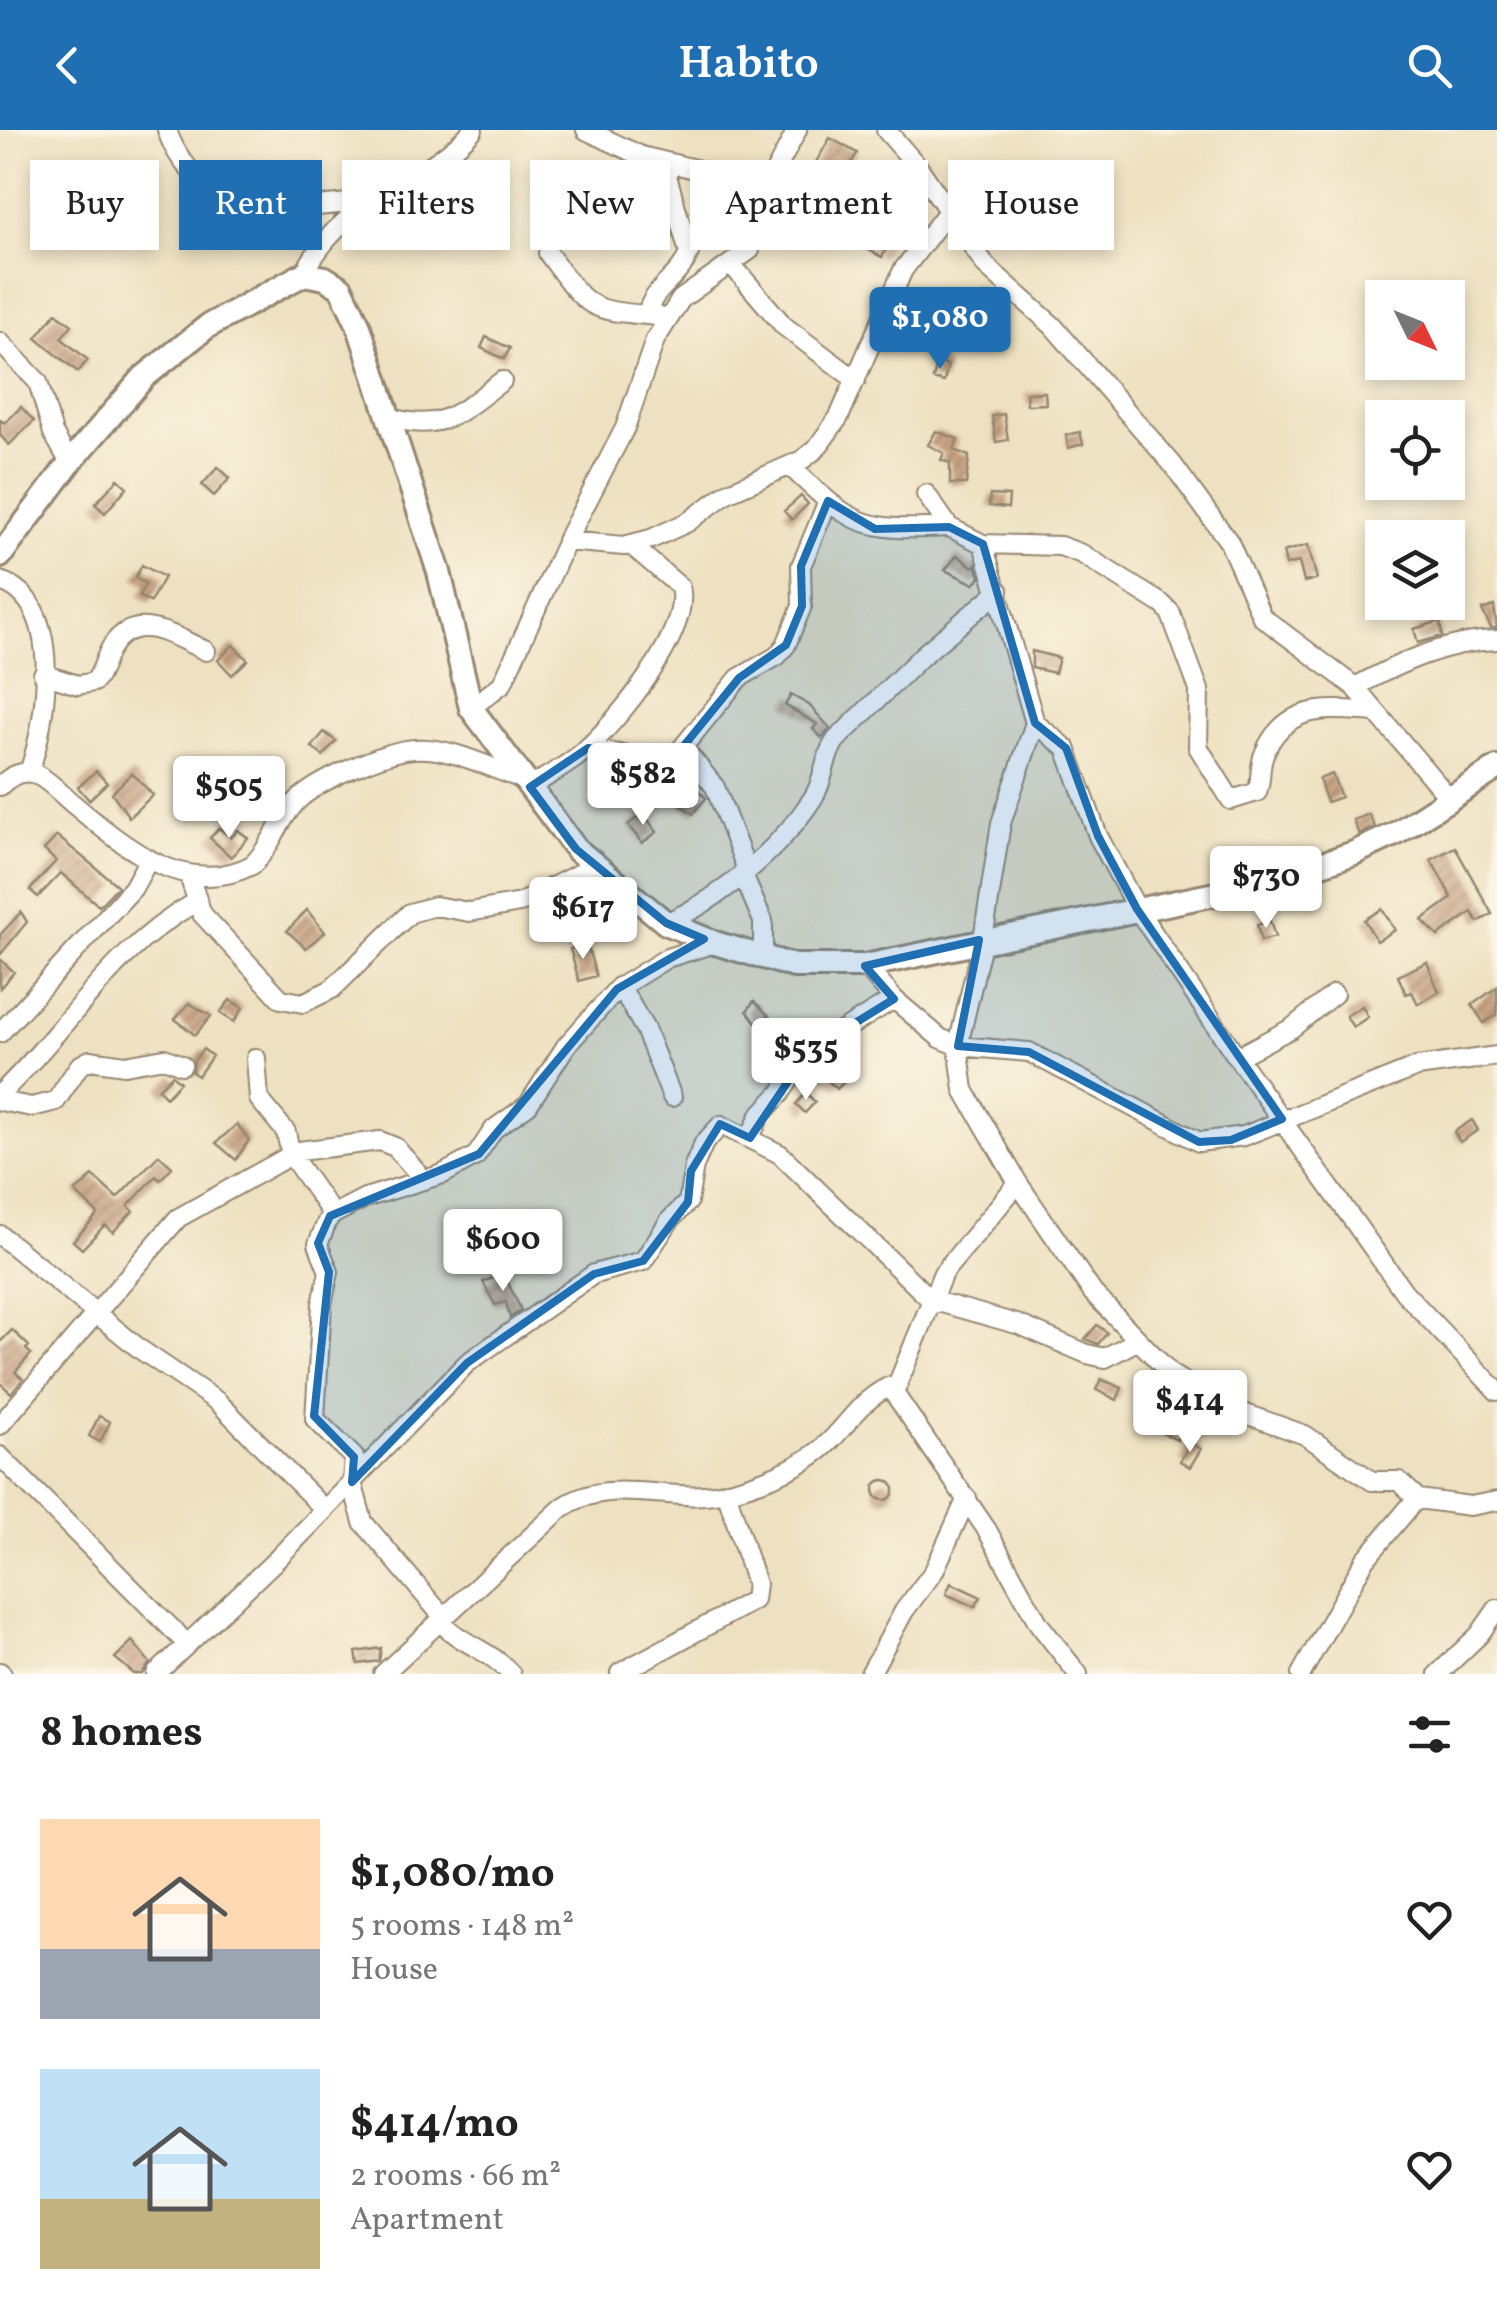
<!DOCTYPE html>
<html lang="en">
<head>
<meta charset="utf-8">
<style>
  :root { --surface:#fff; --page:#f2f2f2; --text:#222; --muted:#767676; --accent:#1f6fb2 }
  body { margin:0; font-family:Vollkorn,serif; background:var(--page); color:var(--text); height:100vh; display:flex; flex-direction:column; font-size:38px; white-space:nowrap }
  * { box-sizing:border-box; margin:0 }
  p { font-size:32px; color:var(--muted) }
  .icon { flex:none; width:55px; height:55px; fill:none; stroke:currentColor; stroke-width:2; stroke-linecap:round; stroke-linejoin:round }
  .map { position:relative; height:1544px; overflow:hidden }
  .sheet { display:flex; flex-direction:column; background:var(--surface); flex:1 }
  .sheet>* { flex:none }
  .banner { position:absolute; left:30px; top:30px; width:1438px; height:90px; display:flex; gap:20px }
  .needle { width:65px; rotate:133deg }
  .tools { position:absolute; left:1365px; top:150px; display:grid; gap:20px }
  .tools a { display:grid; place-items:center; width:100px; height:100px; border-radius:0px; background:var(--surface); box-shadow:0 5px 15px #0003; font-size:50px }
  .price { position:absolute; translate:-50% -85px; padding:0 22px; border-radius:10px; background:#fff; color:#222; font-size:32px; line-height:65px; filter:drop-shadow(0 2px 5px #0008) }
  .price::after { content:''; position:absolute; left:50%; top:60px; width:30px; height:22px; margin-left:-15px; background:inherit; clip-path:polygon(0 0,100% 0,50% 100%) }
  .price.selected { background:var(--accent); color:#fff }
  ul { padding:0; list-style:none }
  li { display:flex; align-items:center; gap:30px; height:250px; padding:0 40px }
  li span { display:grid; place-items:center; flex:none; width:280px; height:200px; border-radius:0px; color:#555 }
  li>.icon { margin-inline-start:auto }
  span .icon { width:120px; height:120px; fill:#fffc; stroke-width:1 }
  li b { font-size:42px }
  h2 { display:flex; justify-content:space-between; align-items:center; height:120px; padding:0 40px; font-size:42px }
  .tag { padding:0 35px; border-radius:0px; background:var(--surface); box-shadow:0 5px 15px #0003; font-size:35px; line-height:90px }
  .tag.selected { background:var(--accent); color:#fff }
  header { display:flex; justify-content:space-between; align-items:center; height:130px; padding:0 40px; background:var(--accent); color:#fff; font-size:45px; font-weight:600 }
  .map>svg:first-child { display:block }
</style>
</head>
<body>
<header><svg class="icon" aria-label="back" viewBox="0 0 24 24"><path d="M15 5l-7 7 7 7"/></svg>Habito<svg class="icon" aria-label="search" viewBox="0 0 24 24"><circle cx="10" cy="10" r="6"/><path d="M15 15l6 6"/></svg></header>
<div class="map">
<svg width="1497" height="1544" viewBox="0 0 1497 1544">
  <defs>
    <pattern id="building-hatch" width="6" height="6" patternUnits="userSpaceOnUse" patternTransform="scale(2.5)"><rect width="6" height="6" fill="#c8a382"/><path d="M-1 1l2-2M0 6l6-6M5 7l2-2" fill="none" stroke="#a4856a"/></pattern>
  </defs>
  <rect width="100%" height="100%" fill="#fcf5e5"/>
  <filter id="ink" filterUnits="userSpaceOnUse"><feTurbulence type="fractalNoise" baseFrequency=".01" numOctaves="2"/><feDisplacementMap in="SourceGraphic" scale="20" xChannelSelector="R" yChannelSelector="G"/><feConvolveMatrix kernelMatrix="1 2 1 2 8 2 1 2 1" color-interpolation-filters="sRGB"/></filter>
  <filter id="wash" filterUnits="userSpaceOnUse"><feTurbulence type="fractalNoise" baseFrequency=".0048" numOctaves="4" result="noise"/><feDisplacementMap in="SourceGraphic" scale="40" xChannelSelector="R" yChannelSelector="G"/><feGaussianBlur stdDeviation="2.25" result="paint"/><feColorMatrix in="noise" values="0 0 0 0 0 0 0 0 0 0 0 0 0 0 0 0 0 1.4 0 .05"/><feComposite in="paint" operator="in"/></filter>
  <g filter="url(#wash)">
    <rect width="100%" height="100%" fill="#eee1c1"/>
    <g id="blocks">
      <!-- building -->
      <path fill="url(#building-hatch)" d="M830 8 857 23 842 49 815 34Z
        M867 59 894 68 879 91 896 99 882 127 861 116 868 102 857 97 867 75 860 70Z
        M650 69 667 93 648 112 640 104 648 96 635 83Z
        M576 75 598 89 585 108 563 94Z
        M984 164 996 165V187H984Z
        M56 183 72 195 61 208 88 230 78 242 36 208Z
        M486 207 510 218 504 229 481 218Z
        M937 232 948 235 944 252 933 249Z
        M1045 262 1046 274 1027 275 1026 263Z
        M21 277 34 291 9 315 0 305V290L5 293Z
        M1004 284 1008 310 996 312 992 286Z
        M936 301 958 309 954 320 969 326 966 354H950V333L941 330 944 323 928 315Z
        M1080 302 1083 314 1068 318 1066 305Z
        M218 337 230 348 214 366 202 355Z
        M118 349 127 357 105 383 95 374Z
        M990 365 1009 366 1008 378 989 376Z
        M801 366 808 374 792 390 784 381Z
        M1308 415 1317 449 1304 452 1299 432 1286 435 1283 422Z
        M957 425 973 437 976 434 980 447 974 454 945 440Z
        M142 435 164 447 150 472 139 466 146 454 135 448Z
        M1494 476 1497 498H1491L1482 480Z
        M1440 491 1442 506 1418 513 1414 499Z
        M233 515 248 530 232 545 218 530Z
        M1032 521 1059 528 1055 543 1032 538Z
        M791 565 809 575 830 598 822 608 813 599 817 594 785 575Z
        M324 602 336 611 323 626 312 617Z
        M96 641 107 653 89 670 78 657Z
        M132 643 153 665 129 687 112 663Z
        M1332 644 1341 667 1327 672 1319 649Z
        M695 657 706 668 693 684 681 675Z
        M643 683 657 702 642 713 628 695Z
        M1369 684 1375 697 1359 704 1353 690Z
        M219 698 231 708 238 700 248 708 231 727 210 708Z
        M57 706 118 756 99 776 61 743 38 767 30 760 56 731 44 720Z
        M1455 717 1492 784 1478 792 1472 782 1438 806 1422 790 1452 768 1431 730Z
        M1382 779 1395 800 1377 811 1364 790Z
        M307 780 325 802 306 818 287 801Z
        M21 782 27 792 0 825V805Z
        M1270 791 1275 807 1261 811 1257 795Z
        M587 814 596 846 579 851 570 819Z
        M0 829 14 842 0 858Z
        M1427 832 1439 862 1418 874 1412 862 1406 864 1398 846Z
        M1497 857V885L1484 893 1472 875Z
        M230 870 243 878 234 892 220 883Z
        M754 871 769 886 761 899 747 881Z
        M189 873 211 886 195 905 175 889Z
        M1362 876 1368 887 1353 897 1346 886Z
        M203 919 212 926 198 946 192 942 194 931Z
        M830 923 853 943 837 959 813 937Z
        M172 945 180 952 166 967 158 959Z
        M806 963 815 972 805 983 796 974Z
        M1472 990 1478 1000 1460 1012 1454 1002Z
        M237 994 249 1010 236 1030 216 1013Z
        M159 1025 172 1037 160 1050 156 1046 128 1076 133 1081 113 1102 105 1095 82 1119 73 1111 98 1084 75 1062 93 1046 117 1068Z
        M532 1082 539 1103 526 1106 521 1086Z
        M504 1144 521 1180 510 1188 506 1172 495 1175 483 1152Z
        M1097 1195 1107 1203 1098 1214 1085 1209Z
        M12 1200 29 1216 26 1219 31 1224 15 1242 23 1249 11 1263 0 1253V1212Z
        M1101 1249 1122 1258 1117 1270 1096 1260Z
        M99 1286 110 1292 100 1312 89 1306Z
        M1160 1289 1181 1299 1177 1310 1155 1300Z
        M1191 1313 1201 1319 1190 1337 1180 1331Z
        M874 1360a10 10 0 1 1 20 0a10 10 0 1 1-20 0Z
        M951 1453 981 1467 975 1477 946 1464Z
        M132 1511 150 1533 142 1544H134L115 1528Z
        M381 1518 379 1531 358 1534 356 1522Z"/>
    </g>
  </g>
  <g filter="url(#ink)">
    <use href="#blocks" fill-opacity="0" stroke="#948670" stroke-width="2.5"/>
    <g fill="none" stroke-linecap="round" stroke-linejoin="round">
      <!-- minor casing -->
      <g stroke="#948670" stroke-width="22">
        <path id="minor" d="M167 0C181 44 220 71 265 81L369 71
          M586 0 641 26 770 57
          M886 0 919 38 986 136 1053 196 1173 335 1229 412 1262 487 1355 557 1449 668
          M548 123C590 182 588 180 658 186
          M732 135 784 196 856 250
          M304 144C342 66 420 58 473 0
          M647 185C651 159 680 148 689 123L663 32
          M0 212 38 252 53 303 70 333
          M388 287C443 304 460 282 502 251
          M790 336C852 396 863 402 949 397
          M926 364 949 397 983 414 1060 416 1082 424 1162 474 1170 482 1199 560 1198 617 1231 670 1257 662C1262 650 1259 636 1264 624 1286 572 1328 579 1376 582
          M566 411 624 416 651 409 688 392 727 363 802 330 816 319 839 287 903 140 949 80
          M983 414 1035 593 1001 693 983 809 958 916 964 960 1018 1053 1093 1163 1172 1245 1232 1279 1305 1305 1372 1351H1399L1418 1369
          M0 451C65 471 47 591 29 642
          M43 544 78 555 94 552C104 541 104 528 112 516 136 479 177 508 206 521
          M1355 557C1399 533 1446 511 1497 510
          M471 578 502 554 570 404 625 298 655 210 681 169 750 120 774 44 797 0
          M1035 593 1066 618 1098 706 1137 779 1237 927 1404 1162 1497 1261
          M683 617 715 657 747 740
          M588 618 643 629 678 623 739 548 777 526 786 515 802 476 801 436 828 371
          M0 656C9 647 22 639 35 644 48 649 61 664 72 673 121 714 185 770 252 735 271 718 278 691 296 672 316 651 385 621 414 619 450 616 492 639 525 650
          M530 657C547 646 567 636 583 622 616 593 692 502 680 457L631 415
          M742 743 763 791V829
          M189 746 202 784 281 869 303 873 332 859 410 783 435 776 469 782 520 773 582 742 601 740
          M666 793C722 768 779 720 813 668 825 650 823 628 836 610L924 524 999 461
          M865 836 894 869 940 908 958 916 1029 922 1199 1012 1244 1006 1417 937 1497 926
          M620 856 645 899 672 967
          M0 903 133 758 149 729
          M1237 927 1292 898 1334 864
          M256 928 259 969 286 1002 291 1025 331 1082 318 1114 329 1142 322 1174 315 1289 354 1327 352 1352 363 1392 444 1488
          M0 964C68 900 109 821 196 772
          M0 971 32 977 56 971 79 936 90 930 125 935 164 928 182 935
          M750 1008 760 985 780 964 808 922 894 869
          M291 1022 380 1011 395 1017 424 1050
          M1018 1053 943 1143 894 1263 987 1400 1039 1494 1078 1544
          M330 1086 365 1068 443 1044 476 1026 494 999 528 975 566 916 617 859 667 828 715 813
          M0 1105 141 1220 218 1272 325 1380
          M0 1295 178 1088 291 1025
          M0 1326 186 1513
          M440 1491C461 1515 490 1519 511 1544
          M0 1542 2 1544
          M620 1543 754 1470 756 1454 726 1361
          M156 1544 277 1429 467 1233 594 1144 643 1131 670 1090 688 1072 694 1036 704 1013 721 995 780 1024 931 1170 1020 1195 1087 1224 1105 1228 1138 1210
          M383 1544 562 1378C610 1344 671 1375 725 1362 760 1353 802 1338 828 1313 851 1291 864 1265 896 1254
          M870 1544 904 1481 934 1441 967 1368
          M1301 1544 1365 1430 1412 1374 1418 1369 1470 1376 1497 1371
          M1438 1544 1479 1505 1497 1479"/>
      </g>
      <!-- tertiary casing -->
      <g stroke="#948670" stroke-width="28">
        <path id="tertiary" d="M0 426 72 330 144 247 208 196 304 144 325 148 341 158 358 194 439 442 471 578 576 719 666 793 715 813 794 836H865L1259 755 1354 723 1397 703 1497 638"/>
      </g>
      <!-- minor -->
      <use href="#minor" stroke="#fff" stroke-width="18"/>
      <!-- tertiary -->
      <use href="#tertiary" stroke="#fff" stroke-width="22"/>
    </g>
  </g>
  <!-- marked area -->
  <path fill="#1f6fb2" fill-opacity="0.2" stroke="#1f6fb2" stroke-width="8" stroke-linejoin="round" d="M828 371 875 399 949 397 983 414 1035 593 1066 618 1098 706 1137 779 1282 989 1231 1010 1199 1012 1029 922 958 916 979 810 865 836 894 869 808 922 750 1008 720 994 691 1041 688 1072 643 1131 594 1144 467 1233 352 1352 354 1327 314 1286 329 1142 318 1113 330 1086 479 1024 617 859 704 809 666 793 576 719 530 657 588 618 643 629 678 623 739 548 786 515 802 476 801 436Z"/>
</svg>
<div class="tools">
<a><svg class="needle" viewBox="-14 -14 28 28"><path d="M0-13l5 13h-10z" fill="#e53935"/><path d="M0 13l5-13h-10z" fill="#767676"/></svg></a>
<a><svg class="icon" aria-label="locate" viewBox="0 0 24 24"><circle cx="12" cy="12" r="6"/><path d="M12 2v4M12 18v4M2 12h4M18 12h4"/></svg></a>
<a><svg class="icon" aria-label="layers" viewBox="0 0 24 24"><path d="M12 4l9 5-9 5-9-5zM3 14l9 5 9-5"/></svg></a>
</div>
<b class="price selected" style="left:940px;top:242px">$1,080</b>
<b class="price" style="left:643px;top:698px">$582</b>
<b class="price" style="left:229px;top:711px">$505</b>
<b class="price" style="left:1266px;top:801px">$730</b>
<b class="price" style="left:583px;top:832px">$617</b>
<b class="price" style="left:806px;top:973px">$535</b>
<b class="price" style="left:503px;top:1164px">$600</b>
<b class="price" style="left:1190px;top:1325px">$414</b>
<div class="banner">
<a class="tag">Buy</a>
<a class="tag selected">Rent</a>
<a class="tag">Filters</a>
<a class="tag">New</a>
<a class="tag">Apartment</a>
<a class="tag">House</a>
</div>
</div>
<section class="sheet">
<h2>8 homes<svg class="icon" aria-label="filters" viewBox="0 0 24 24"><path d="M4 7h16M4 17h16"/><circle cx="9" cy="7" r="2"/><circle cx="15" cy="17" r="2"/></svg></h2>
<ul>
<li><span style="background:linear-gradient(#ffd9b3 65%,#9aa5b1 0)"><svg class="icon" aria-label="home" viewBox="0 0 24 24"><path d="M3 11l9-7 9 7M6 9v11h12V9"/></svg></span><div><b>$1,080/mo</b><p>5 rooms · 148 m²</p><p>House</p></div><svg class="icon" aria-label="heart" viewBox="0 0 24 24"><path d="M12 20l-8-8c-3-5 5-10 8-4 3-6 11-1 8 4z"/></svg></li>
<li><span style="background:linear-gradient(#bfe0f5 65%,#c2b280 0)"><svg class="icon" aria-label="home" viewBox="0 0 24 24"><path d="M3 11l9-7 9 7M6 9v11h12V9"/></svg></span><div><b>$414/mo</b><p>2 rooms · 66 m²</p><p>Apartment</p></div><svg class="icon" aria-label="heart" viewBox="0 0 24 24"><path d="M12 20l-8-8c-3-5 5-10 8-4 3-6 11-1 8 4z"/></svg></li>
</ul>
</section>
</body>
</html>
